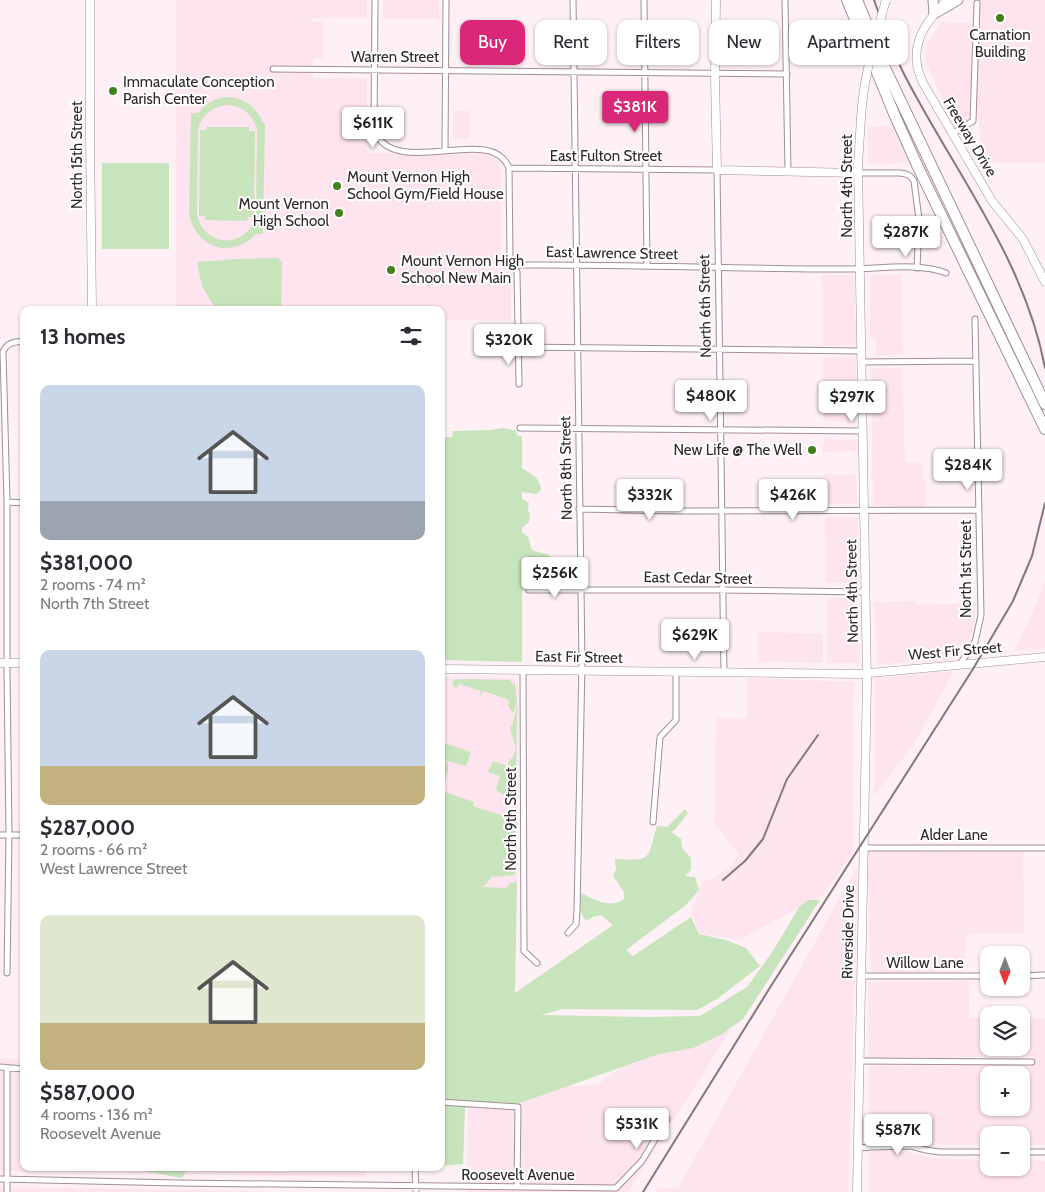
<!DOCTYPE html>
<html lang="en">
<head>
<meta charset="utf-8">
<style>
  :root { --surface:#fff; --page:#f2f2f3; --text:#2b2b33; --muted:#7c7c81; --accent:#db2777 }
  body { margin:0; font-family:Cabin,sans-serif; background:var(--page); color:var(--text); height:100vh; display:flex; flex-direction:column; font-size:19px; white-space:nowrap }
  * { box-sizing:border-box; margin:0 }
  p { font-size:16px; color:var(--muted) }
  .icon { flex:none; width:28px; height:28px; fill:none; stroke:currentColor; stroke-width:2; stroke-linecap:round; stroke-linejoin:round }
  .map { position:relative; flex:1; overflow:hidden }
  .drawer { position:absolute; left:20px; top:306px; width:425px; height:865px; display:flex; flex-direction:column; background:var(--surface); border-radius:10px; box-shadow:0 1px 4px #0004 }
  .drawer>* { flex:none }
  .top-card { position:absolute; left:460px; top:20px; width:475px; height:45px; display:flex; gap:10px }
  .needle { width:32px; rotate:180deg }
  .tools { position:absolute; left:980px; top:946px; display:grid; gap:10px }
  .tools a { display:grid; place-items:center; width:50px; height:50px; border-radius:10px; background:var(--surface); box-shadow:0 1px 4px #0004; font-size:25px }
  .price { position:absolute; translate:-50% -42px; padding:0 11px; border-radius:5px; background:#fff; color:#222; font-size:16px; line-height:32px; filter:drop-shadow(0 1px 2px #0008) }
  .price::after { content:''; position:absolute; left:50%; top:30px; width:15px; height:11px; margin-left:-8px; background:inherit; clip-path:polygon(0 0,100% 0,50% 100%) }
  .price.active { background:var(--accent); color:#fff }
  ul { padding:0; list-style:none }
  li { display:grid; align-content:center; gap:10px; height:265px; padding:0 20px }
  li span { display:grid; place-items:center; height:155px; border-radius:10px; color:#555 }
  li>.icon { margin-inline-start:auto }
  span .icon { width:90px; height:90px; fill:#fffc; stroke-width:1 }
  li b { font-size:21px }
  h2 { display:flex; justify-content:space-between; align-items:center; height:60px; padding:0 20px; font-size:21px }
  .pill { padding:0 18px; border-radius:10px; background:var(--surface); box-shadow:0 1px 4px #0004; font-size:18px; line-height:45px }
  .pill.active { background:var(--accent); color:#fff }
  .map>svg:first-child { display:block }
</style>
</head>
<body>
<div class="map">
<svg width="1045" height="1192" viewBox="0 0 1045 1192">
  <rect width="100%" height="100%" fill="#fef0f5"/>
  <!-- built -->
  <path fill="#fde4ee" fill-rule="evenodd" d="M176 0H367V18H313V22H323V58L313 59V78H367V153L487 154 498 161 501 170V271L511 272V320H443V386H441V310H176Z
    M383 0H439V19L383 18Z
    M977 0H1045V163L983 162 976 98Z
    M941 22 971 23V115L968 142 951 118 926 62V49L931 37Z
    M454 111H470V139L453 138Z
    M891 126 908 162 894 164 868 163V127Z
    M901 274 903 355H876V338H870V275Z
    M822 275H854L856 345 823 346Z
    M823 357H856V422L824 421Z
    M871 368H902L905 462H922L923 479 926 480V507L873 506Z
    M824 439 857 440V451L822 452Z
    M823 474 856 475 857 504H823Z
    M825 517 858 518 859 583 826 582Z
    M1045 580V648L1014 651 1031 617Z
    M827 598H858L860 663H827Z
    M916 601 917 605 976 603 974 625 969 642 959 658 951 660 878 664 874 602Z
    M758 632 823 634V663L758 662Z
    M954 671 914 744 874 796 875 678Z
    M441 677 513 678 516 680 519 691 517 895 441 894Z
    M746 678 854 682 853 851 823 895 739 940 700 933 691 913 701 884 730 868 739 854 714 824 716 718H747Z
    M867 849H924V852L1023 851 1024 934H966L965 971 875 973 871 970Z
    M858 865 848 1192H656L658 1188H678Z
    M969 981V1018H989V1048H1021V1018H1045V1145H1021V1135H989V1145H933L912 1138 869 1139V1066L1033 1065 1034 1056 869 1058 868 982ZM989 1075H1021V1108H989Z
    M731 1029 628 1192H467L468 1099 545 1088 597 1085 626 1064Z
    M0 1058 24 1060V1168H365V1177L0 1171Z
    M873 1151H907L930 1158 989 1160V1168H1021V1160L1045 1161V1192H870L869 1155Z
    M0 1187 247 1191 250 1192H0Z"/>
  <!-- green -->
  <path fill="#c7e4bc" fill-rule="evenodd" d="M231 97C247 100 257 108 263 123L265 124 263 234H256C231 260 197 248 189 215L191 113H198C207 102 217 97 231 97ZM231 105C245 108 253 116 257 130L256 213C250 248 207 250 197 216L198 130C202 114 214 105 231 105Z
    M207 127H249V131H255L254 217H248L247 221 205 220V216H199L200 130H206Z
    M102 163H169V249H102Z
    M278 258 282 262 281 310H216L202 286 197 262 238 259Z
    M502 428 515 430 518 436H522V468C531 474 540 477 541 490L536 494 522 492V499L529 503 528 511 530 513 529 522 522 528V532L528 537 532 550 549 555V557H541L531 567 527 587 522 590V662L441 660V437H452L453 431 491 430Z
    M457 679 510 680 513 685 515 683 517 702 513 713 508 706 509 700 483 691 481 696 480 695 481 691 459 684 457 688C453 687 452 684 453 680Z
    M517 705 516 795H504L496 790 500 776 488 772 493 761 507 766 510 759H512L516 749 510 728 513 723Z
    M441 742 471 752 466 766 444 760 448 763V772L442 791 474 802 473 806 515 820V875L492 877 483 887 506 888 511 883 517 882 515 993 613 925 601 915 593 917 586 921 581 913V893C595 900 610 909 624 899V892L613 876 616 869 615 859C653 861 647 860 657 826L667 827 685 809 688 813 675 830 671 832 681 839 682 848 691 858V870L685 876 695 877 699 890 686 905 626 950 633 956 691 917 699 934 726 940 746 948 760 966 717 999 697 1010 562 1009 541 1015 644 1017 700 1016 747 987 773 951 799 907 808 900H820L743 1019 722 1034 693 1048 659 1054 517 1104 465 1108 463 1164 441 1166Z
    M146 1168H187L182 1178 144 1171Z"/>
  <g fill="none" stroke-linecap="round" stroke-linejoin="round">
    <!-- street casing -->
    <g stroke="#a28e95" stroke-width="7">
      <path id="street" d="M375 0 374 131C397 181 491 122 509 168L510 257 517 272 519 384
        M644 0 647 266
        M785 0 788 172
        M273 69 787 74
        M952 134 973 121 977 3
        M445 150 446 0
        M509 168 717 170 724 672
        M859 173H899C905 173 911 175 914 181L919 219 917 268
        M514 265C625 264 737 269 848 269 878 269 919 262 946 273
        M518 347 862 351
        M3 352 7 502V670L9 835 7 973
        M3 352C7 342 14 342 24 341
        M862 362 975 361
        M520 428 863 431
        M7 502 24 503
        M579 509 680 511 978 510
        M529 590H718L866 592
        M960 664 975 642 981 615 975 319
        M523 670 524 951 537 963
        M653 822 660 737 676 720V672
        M0 835H24
        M864 848H1045
        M568 933 576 924 577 911 582 663 573 0
        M861 976H989
        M1021 976 1045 975
        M860 1061 1032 1062
        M0 1067 24 1069
        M7 1068V1192
        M441 1102 518 1107 517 1187
        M858 1148 871 1147 911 1146 926 1150 940 1152H989
        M1021 1152H1045
        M415 1168 416 1192
        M0 1179 178 1183 616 1188 642 1161 667 1119"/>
    </g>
    <!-- secondary casing -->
    <g stroke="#a28e95" stroke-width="9">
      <path id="secondary" d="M90 0V137L92 310
        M716 0 715 78 717 170 859 173
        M947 0C930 18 913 37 917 64 917 70 921 77 923 83L992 201 1023 239 1045 282
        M0 663H24
        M441 669 859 674 1045 657
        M857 1192 867 681 858 165 861 118"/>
    </g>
    <!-- primary casing -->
    <g stroke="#a28e95" stroke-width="11">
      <path id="primary" d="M933 0 934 14
        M934 14 958 0"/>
    </g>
    <!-- highway casing -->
    <g stroke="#a28e95" stroke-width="12">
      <path id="highway" d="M847 0 895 116 917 165 1045 429
        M857 0 886 70 1045 404"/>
    </g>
    <!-- street -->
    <use href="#street" stroke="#fff" stroke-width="5"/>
    <!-- secondary -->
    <use href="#secondary" stroke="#fff" stroke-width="8"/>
    <!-- primary -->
    <use href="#primary" stroke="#fff" stroke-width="9"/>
    <!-- highway -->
    <use href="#highway" stroke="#fff" stroke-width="10"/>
    <!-- rail -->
    <path stroke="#83787c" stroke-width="2" d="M874 0C883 25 892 50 904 74 953 170 1025 259 1045 368
      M723 880 745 861 763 839 787 779 818 735
      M643 1192 771 986 973 669 1013 601 1032 556 1045 503"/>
    <!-- secondary-bridge casing -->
    <g stroke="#a28e95" stroke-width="9" stroke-linecap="butt">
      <path id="secondary-bridge" d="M861 118C863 78 875 39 886 0"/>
    </g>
    <!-- secondary-bridge -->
    <use href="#secondary-bridge" stroke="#fff" stroke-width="8"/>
  </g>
  <!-- markers -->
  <g fill="#41801f" stroke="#fff" stroke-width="2">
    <circle cx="1000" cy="18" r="5"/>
    <circle cx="113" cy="91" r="5"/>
    <circle cx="337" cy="186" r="5"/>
    <circle cx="339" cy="213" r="5"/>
    <circle cx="391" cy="270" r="5"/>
    <circle cx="812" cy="450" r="5"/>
  </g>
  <g text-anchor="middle" stroke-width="4" stroke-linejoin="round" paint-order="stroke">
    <!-- poi labels -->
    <g font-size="15" fill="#2f272a" stroke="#fff" text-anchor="start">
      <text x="1000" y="40" text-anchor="middle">Carnation<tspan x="1000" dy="17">Building</tspan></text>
      <text x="123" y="87">Immaculate Conception<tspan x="123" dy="17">Parish Center</tspan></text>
      <text x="347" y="182">Mount Vernon High<tspan x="347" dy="17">School Gym/Field House</tspan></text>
      <text x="329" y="209" text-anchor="end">Mount Vernon<tspan x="329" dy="17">High School</tspan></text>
      <text x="401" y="266">Mount Vernon High<tspan x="401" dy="17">School New Main</tspan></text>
      <text x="802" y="455" text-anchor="end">New Life @ The Well</text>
    </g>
    <!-- street labels -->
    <g font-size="15" fill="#2f272a" stroke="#fff">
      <text x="395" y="62">Warren Street</text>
      <text transform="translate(970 137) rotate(59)" y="5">Freeway Drive</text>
      <text transform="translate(77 155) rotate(-90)" y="5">North 15th Street</text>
      <text x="606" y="161">East Fulton Street</text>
      <text transform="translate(847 186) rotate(-90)" y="5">North 4th Street</text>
      <text transform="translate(612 253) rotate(1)" y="5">East Lawrence Street</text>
      <text transform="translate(705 306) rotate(-91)" y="5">North 6th Street</text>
      <text transform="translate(566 468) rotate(-91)" y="5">North 8th Street</text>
      <text transform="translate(966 569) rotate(-90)" y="5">North 1st Street</text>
      <text transform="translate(698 578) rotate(1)" y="5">East Cedar Street</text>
      <text transform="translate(852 591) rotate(-91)" y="5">North 4th Street</text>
      <text transform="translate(955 651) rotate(-5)" y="5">West Fir Street</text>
      <text transform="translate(579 657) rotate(1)" y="5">East Fir Street</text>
      <text transform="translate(511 819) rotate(-90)" y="5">North 9th Street</text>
      <text x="954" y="840">Alder Lane</text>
      <text transform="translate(848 932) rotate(-89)" y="5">Riverside Drive</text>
      <text x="925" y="968">Willow Lane</text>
      <text x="518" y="1180">Roosevelt Avenue</text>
    </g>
  </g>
</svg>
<div class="tools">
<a><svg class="needle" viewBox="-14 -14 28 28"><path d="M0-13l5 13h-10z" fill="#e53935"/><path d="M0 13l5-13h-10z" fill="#7c7c81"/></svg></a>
<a><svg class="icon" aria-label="layers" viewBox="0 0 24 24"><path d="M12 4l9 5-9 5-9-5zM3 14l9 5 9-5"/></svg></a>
<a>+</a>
<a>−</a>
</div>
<b class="price active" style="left:635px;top:133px">$381K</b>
<b class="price" style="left:373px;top:149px">$611K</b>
<b class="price" style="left:906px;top:258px">$287K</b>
<b class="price" style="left:509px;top:366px">$320K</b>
<b class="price" style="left:711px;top:422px">$480K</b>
<b class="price" style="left:852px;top:423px">$297K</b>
<b class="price" style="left:968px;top:491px">$284K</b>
<b class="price" style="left:650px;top:521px">$332K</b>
<b class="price" style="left:793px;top:521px">$426K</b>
<b class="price" style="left:555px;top:599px">$256K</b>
<b class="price" style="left:695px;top:661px">$629K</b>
<b class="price" style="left:637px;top:1150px">$531K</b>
<b class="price" style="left:898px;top:1156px">$587K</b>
<div class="top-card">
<a class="pill active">Buy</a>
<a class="pill">Rent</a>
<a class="pill">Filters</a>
<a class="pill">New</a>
<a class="pill">Apartment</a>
</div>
<section class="drawer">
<h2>13 homes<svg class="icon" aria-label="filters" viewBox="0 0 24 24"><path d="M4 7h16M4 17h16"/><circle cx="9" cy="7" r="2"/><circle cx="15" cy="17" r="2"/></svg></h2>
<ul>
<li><span style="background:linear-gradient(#c9d6e8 75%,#9aa5b1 0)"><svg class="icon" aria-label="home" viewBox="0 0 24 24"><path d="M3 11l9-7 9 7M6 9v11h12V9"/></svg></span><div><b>$381,000</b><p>2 rooms · 74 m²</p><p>North 7th Street</p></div></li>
<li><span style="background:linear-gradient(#c9d6e8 75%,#c2b280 0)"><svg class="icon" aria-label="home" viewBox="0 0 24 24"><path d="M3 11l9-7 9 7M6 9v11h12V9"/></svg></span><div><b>$287,000</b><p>2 rooms · 66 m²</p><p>West Lawrence Street</p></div></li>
<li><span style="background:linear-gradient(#dfe7d0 70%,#c2b280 0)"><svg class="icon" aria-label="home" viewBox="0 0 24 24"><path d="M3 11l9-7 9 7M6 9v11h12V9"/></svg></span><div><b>$587,000</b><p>4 rooms · 136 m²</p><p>Roosevelt Avenue</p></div></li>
</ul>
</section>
</div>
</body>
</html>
